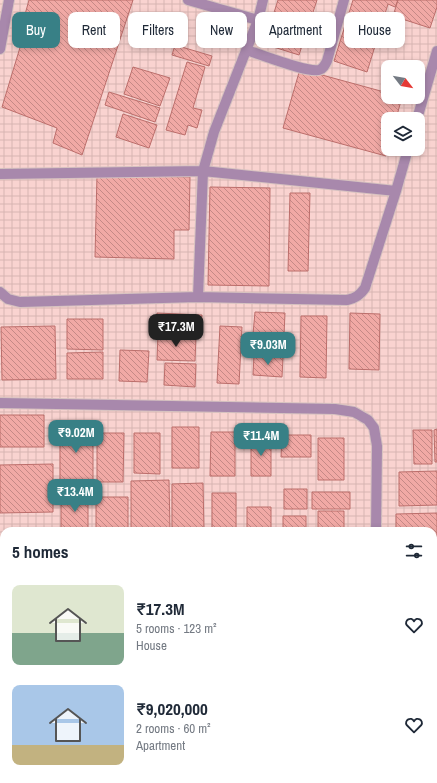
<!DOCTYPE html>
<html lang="en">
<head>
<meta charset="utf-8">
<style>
  :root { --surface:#fff; --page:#f2f2f3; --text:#1f2937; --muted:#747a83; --accent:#388086 }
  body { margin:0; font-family:"Archivo Narrow",sans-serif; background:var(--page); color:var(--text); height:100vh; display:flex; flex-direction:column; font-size:15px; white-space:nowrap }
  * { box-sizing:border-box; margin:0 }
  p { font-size:13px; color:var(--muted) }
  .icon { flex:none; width:22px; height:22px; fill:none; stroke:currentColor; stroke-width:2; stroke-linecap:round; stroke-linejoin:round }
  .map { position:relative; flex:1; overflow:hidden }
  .drawer { position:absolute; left:0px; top:527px; width:437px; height:256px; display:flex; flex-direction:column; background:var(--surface); border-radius:12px 12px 0 0; box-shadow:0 2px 6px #0003 }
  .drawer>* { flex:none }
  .top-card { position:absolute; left:12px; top:12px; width:413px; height:36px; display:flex; gap:8px }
  .needle { width:26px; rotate:121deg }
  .fabs { position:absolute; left:381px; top:60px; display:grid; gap:8px }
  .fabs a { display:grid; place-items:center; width:44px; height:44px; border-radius:8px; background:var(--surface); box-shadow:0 2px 6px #0003; font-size:20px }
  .price { position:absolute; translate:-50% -34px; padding:0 9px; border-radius:8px; background:var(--accent); color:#fff; font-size:13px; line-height:26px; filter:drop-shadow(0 1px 2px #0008) }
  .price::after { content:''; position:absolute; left:50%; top:24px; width:12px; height:9px; margin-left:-6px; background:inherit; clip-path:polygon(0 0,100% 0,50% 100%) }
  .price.current { background:#222; color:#fff }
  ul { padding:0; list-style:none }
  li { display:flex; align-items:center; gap:12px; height:100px; padding:0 12px }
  li span { display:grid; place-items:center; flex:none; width:112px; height:80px; border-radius:8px; color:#555 }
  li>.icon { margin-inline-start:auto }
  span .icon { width:48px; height:48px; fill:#fffc; stroke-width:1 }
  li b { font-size:17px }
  h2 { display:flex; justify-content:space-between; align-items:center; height:48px; padding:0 12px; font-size:17px }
  .tag { padding:0 14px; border-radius:8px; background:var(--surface); box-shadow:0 2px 6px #0003; font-size:14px; line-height:36px }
  .tag.current { background:var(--accent); color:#fff }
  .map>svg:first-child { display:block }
</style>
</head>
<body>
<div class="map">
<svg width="437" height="783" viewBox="0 0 437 783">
  <defs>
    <pattern id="industrial-grid" width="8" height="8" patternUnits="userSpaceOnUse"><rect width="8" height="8" fill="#f9d3d0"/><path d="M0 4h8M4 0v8" fill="none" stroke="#d7b5b2"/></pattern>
    <pattern id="building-back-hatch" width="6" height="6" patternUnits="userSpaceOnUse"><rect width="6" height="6" fill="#f1a9a5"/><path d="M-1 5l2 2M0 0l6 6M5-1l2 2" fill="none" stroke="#c58986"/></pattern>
  </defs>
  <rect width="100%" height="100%" fill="#f6e5e3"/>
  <!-- industrial -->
  <path fill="url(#industrial-grid)" fill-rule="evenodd" d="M0 0H437V783H0ZM388 67H418V97H388ZM388 119H418V149H388ZM4 531H433V779H4Z"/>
  <!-- building -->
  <path fill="url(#building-back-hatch)" stroke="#bc6e6b" d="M29 0H133L82 155 53 143 57 128 2 107 25 31 21 29Z
    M278 0H317L299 55 264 44Z
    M353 0H398L395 7 388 4 367 72 334 61Z
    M398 0H437V7L430 28 393 16Z
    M175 45 212 56 209 66 172 55Z
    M187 62 205 67 193 108 202 110 197 128 188 125 185 135 166 130Z
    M133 67 170 78 160 106 124 94Z
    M300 69 388 93V97H402L396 119H388V148L386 156 283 128Z
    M109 92 160 108 155 122 105 105Z
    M123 114 157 125 149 148 116 137Z
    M97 175 190 177 189 230H174V259L95 257Z
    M210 187 270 188 269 286 208 285Z
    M290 193H310L308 271H288Z
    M255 312 285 313 284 335 253 334Z
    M157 313 202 315 201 335 156 333Z
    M350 313 380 314 379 370 349 369Z
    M301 316H327L326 378 300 377Z
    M67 319H103V350L67 349Z
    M55 326 56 379 2 380 1 327Z
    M220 326 242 327 239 384 217 383Z
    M158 334 196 336 195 361 157 360Z
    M255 335 284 337V354L254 353Z
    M120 350 149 351 147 382 119 381Z
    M103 352V379H67V353Z
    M254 355 283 357 282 377 253 375Z
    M165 363 196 364 195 387 164 385Z
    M0 415H44V447H0Z
    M172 427H199V468H172Z
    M60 428H93V481H60Z
    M437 429V462H435L434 430Z
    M413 430H432V464H414Z
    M211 432H235V476H210Z
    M97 433H124L123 482H97Z
    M134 433H160V474L134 473Z
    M282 435H311V457H281Z
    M271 437V476H251V438Z
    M318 438H344V480H318Z
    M53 464V512L0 513V465Z
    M437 471V505L399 506V472Z
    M169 480 170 531H131V481Z
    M203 483 204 531H172V484Z
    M284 489H307V509H284Z
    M312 492H350V509H312Z
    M212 493H236V531H212Z
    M88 495V531H61V496Z
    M96 497H128V531H96Z
    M247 507H271V531H247Z
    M318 511H344V531H318Z
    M437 513V545H433V531H396V514Z
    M283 516H306V531H283Z
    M0 601H4V669H0Z
    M0 709H4V765H0Z
    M433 714H437V783H396V779H433Z
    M143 779H254V783H142Z
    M341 779H382V783H341Z"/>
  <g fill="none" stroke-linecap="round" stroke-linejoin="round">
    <!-- minor casing -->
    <g stroke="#d6c2c0" stroke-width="12">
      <path id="minor" d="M188 0 258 20 263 0
        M0 49 9 0
        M246 50C260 54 307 73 319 70 323 69 325 65 327 61L344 0
        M417 119 437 51
        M0 174 203 171 396 191 365 288C360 295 356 298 347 300L198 297 20 302 8 299 0 292
        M396 191 408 149
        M198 297 203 171 214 132 258 20
        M0 403 335 409 354 412 368 420 374 428 377 446 376 531
        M433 580H437
        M0 587H4
        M433 690H437
        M0 698 4 697
        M124 779 129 780 131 783
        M2 783V779L4 777
        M297 783V779"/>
    </g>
    <!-- minor -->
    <use href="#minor" stroke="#a888ac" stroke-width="10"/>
  </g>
</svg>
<div class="fabs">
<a><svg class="needle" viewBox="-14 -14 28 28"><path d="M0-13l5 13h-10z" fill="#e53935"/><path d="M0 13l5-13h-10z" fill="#747a83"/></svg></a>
<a><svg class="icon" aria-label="layers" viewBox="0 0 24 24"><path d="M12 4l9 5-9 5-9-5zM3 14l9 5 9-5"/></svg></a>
</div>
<b class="price current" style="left:176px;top:348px">₹17.3M</b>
<b class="price" style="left:268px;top:366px">₹9.03M</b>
<b class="price" style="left:76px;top:454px">₹9.02M</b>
<b class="price" style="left:261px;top:457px">₹11.4M</b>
<b class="price" style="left:75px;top:513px">₹13.4M</b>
<div class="top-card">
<a class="tag current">Buy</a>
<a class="tag">Rent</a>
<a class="tag">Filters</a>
<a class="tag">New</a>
<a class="tag">Apartment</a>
<a class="tag">House</a>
</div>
<section class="drawer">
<h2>5 homes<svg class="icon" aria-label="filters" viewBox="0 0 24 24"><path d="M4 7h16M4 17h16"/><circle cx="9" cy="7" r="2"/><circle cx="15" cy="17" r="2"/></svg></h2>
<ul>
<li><span style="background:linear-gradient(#dfe7d0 60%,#7fa58c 0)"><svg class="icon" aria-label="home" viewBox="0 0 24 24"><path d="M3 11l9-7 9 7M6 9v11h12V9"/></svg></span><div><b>₹17.3M</b><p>5 rooms · 123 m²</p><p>House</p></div><svg class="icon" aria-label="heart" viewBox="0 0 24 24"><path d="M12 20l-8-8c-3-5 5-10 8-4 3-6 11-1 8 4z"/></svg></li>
<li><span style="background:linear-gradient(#a9c7e8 75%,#c2b280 0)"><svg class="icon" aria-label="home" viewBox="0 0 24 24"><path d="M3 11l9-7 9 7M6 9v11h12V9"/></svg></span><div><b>₹9,020,000</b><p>2 rooms · 60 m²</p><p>Apartment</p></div><svg class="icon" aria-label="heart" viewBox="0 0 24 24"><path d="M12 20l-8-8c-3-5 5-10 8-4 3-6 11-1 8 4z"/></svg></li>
</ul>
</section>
</div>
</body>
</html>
